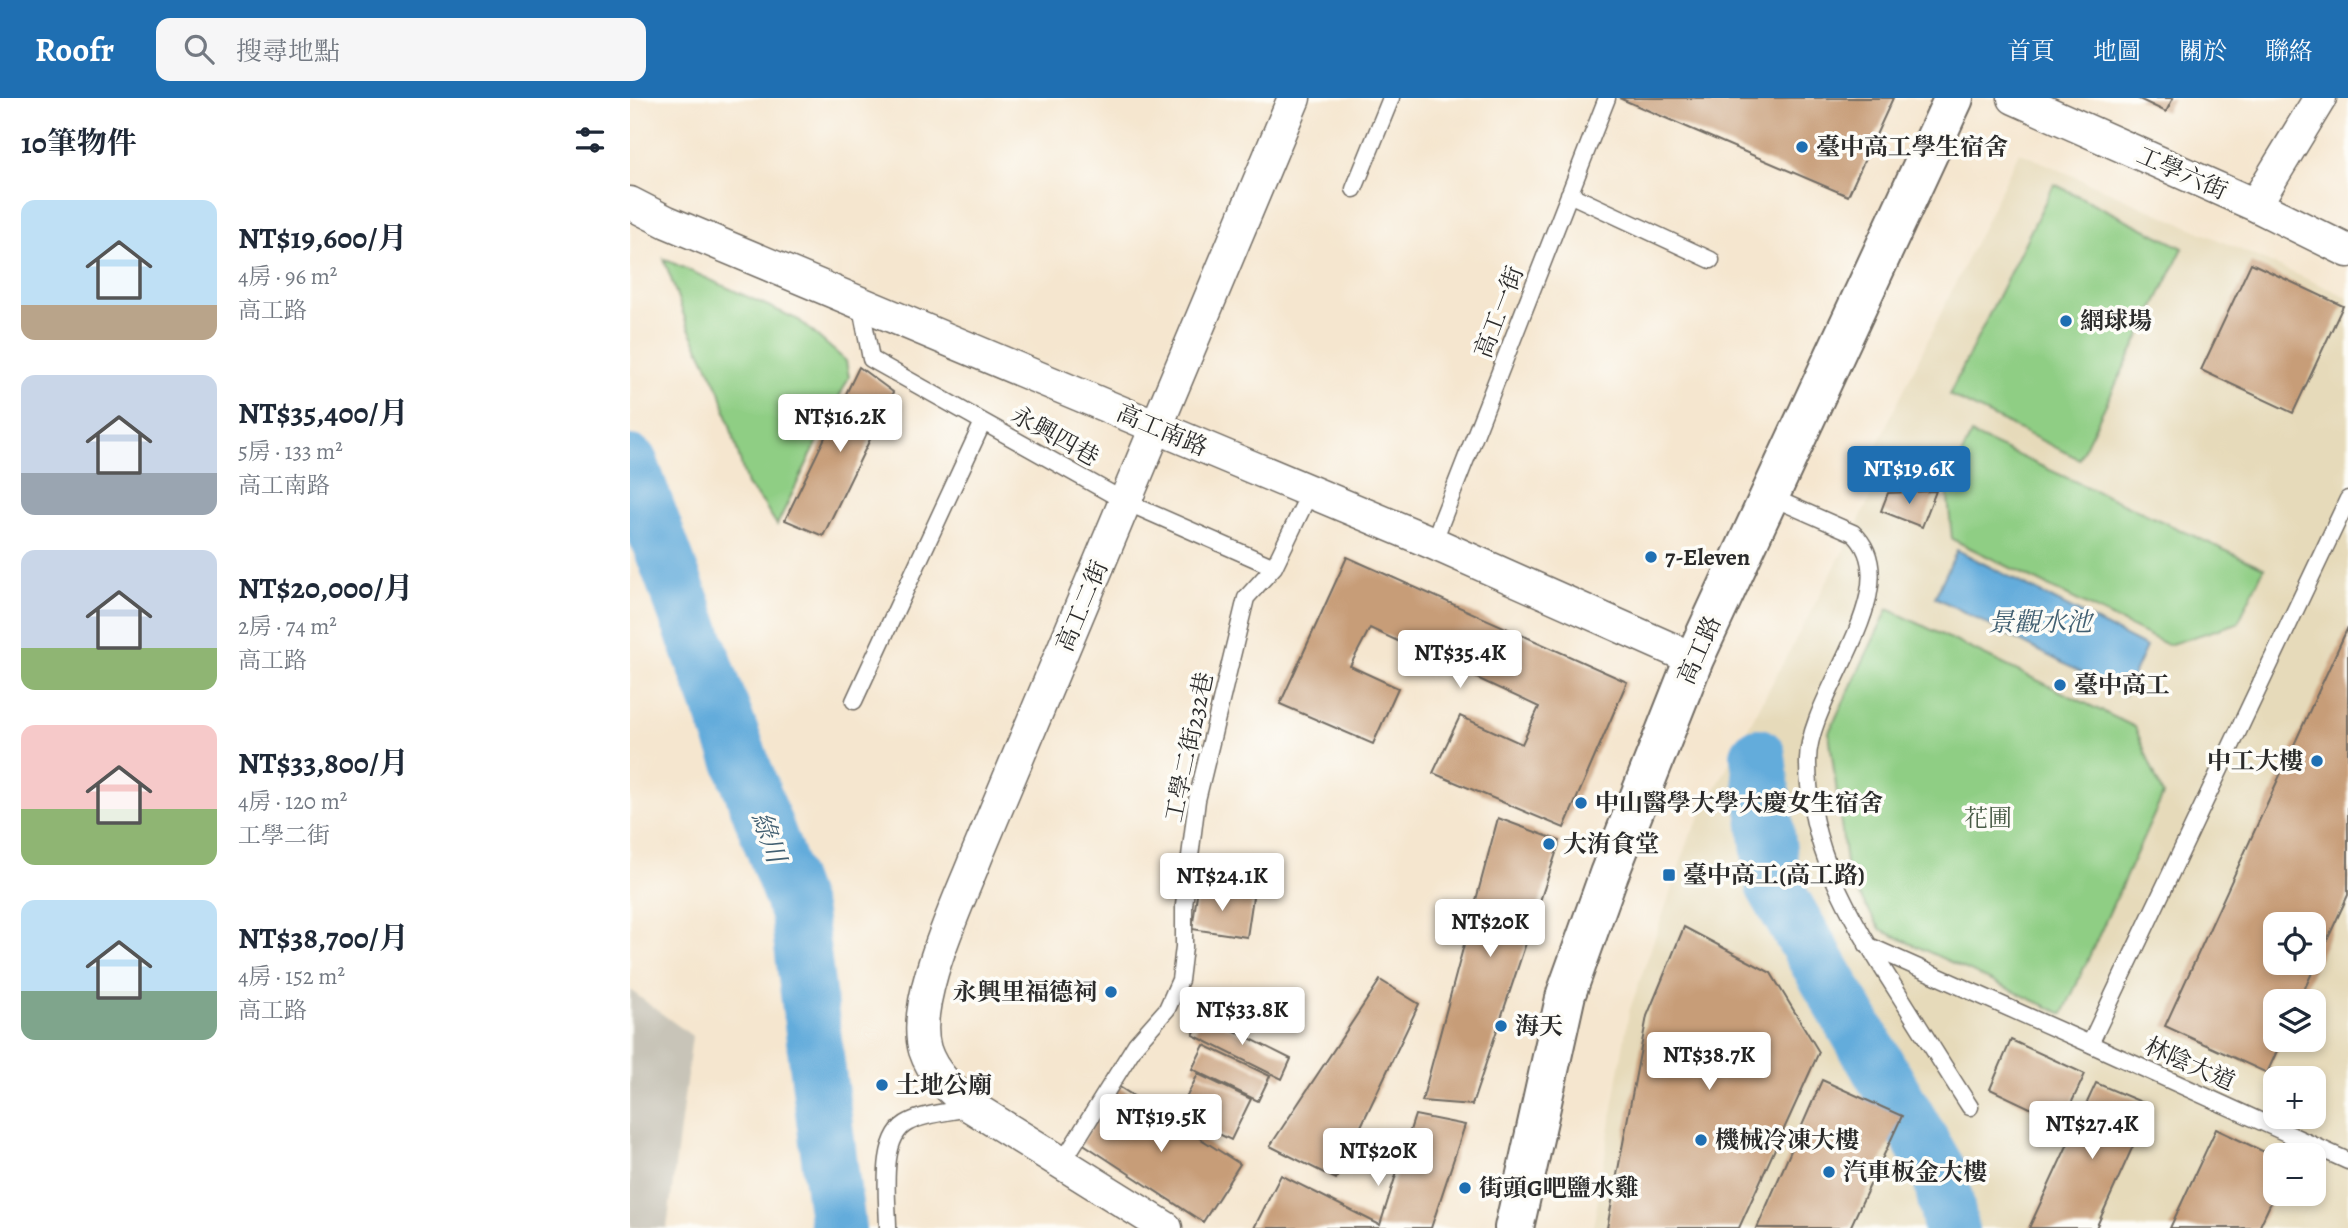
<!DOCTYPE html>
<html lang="zh-TW">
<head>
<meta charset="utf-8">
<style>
  :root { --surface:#fff; --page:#f6f6f7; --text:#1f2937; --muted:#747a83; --accent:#1f6fb2 }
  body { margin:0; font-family:Alegreya,"Noto Serif TC",serif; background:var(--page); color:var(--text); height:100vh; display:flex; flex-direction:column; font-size:26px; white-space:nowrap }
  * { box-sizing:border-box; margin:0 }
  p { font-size:23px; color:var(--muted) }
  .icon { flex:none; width:38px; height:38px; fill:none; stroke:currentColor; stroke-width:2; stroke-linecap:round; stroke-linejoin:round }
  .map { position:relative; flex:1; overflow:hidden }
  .sheet { display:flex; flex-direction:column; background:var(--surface); width:630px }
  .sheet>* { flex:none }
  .tools { position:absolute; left:1633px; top:814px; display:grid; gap:14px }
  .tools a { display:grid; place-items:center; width:63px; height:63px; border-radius:14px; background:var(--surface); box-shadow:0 4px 10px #0003; font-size:35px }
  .price { position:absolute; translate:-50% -60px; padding:0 16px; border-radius:7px; background:#fff; color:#222; font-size:23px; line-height:46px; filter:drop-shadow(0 2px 4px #0008) }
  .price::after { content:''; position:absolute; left:50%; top:42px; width:21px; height:16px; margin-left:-10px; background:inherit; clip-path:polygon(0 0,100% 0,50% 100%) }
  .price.active { background:var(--accent); color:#fff }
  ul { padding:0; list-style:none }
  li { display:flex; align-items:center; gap:21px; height:175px; padding:0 21px }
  li span { display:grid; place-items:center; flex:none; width:196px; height:140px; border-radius:14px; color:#555 }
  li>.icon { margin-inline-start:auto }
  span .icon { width:84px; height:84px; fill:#fffc; stroke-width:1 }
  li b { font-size:30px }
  h2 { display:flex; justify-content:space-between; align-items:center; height:84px; padding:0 21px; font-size:30px }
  header { display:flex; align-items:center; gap:42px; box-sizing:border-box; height:98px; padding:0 35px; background:var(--accent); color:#fff }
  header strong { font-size:33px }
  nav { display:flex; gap:38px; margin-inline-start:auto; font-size:24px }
  .search { width:490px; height:63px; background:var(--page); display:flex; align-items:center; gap:18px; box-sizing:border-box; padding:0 24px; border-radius:14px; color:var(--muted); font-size:26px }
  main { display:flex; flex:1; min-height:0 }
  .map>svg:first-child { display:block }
</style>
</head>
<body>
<header>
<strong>Roofr</strong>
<div class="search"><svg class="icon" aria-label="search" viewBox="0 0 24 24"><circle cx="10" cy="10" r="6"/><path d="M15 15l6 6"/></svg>搜尋地點</div>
<nav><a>首頁</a><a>地圖</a><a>關於</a><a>聯絡</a></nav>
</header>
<main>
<section class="sheet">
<h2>10筆物件<svg class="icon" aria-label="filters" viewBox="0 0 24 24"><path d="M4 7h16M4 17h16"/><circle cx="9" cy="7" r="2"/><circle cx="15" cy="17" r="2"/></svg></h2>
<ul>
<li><span style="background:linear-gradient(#bfe0f5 75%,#b9a48a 0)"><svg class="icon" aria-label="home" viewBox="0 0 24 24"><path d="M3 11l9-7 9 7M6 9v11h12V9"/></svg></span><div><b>NT$19,600/月</b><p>4房 · 96 m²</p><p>高工路</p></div></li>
<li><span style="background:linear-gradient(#c9d6e8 70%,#9aa5b1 0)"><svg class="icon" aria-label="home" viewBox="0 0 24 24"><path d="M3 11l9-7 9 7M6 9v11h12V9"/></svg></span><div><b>NT$35,400/月</b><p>5房 · 133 m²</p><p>高工南路</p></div></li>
<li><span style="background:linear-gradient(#c9d6e8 70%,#8fb573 0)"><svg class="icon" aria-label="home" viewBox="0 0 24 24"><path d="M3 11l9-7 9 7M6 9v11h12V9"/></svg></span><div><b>NT$20,000/月</b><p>2房 · 74 m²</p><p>高工路</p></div></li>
<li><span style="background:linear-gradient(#f6c9c9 60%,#8fb573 0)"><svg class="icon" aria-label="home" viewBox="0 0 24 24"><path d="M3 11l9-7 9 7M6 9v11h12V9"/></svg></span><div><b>NT$33,800/月</b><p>4房 · 120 m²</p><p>工學二街</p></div></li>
<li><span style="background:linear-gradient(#bfe0f5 65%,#7fa58c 0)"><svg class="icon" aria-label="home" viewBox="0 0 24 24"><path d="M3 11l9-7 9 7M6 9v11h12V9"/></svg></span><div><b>NT$38,700/月</b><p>4房 · 152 m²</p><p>高工路</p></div></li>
</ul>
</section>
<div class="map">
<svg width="1718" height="1130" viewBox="0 0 1718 1130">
  <rect width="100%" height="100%" fill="#fdfcf7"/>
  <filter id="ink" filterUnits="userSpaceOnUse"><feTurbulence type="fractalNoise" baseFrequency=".0143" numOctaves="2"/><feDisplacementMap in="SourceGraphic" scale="14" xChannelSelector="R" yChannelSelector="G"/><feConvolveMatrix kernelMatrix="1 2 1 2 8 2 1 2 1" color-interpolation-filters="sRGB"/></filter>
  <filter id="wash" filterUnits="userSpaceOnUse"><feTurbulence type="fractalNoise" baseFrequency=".00686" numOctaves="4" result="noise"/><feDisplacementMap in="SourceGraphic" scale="28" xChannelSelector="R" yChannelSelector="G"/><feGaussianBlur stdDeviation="1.57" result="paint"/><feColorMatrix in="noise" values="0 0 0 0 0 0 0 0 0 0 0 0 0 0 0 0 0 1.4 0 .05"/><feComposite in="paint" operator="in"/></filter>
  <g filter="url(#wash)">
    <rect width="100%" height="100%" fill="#f5e6cf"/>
    <!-- built -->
    <path fill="#e6daba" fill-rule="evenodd" d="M1389 54 1718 199V1130H963L999 914 1060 738 1223 435 1246 388 1233 376ZM1645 826H1684V864H1645ZM1645 903H1684V942H1645ZM1645 980H1684V1018H1645ZM1645 1057H1684V1096H1645Z"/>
    <!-- industrial -->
    <path fill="#c8c4b8" d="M0 892 62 938 37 1130H0Z"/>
    <!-- green -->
    <path fill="#8fce84" stroke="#5d7c58" stroke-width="2" d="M1424 86 1553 150 1449 361 1319 297Z
      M34 161 169 222 216 263 219 279 147 427 133 405 117 387 90 293 57 226Z
      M1341 336 1634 470 1608 525 1538 547 1322 441 1317 389Z
      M1258 511 1505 629 1533 697 1433 916 1251 832 1218 780 1199 634Z"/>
    <!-- water -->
    <path fill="#63acdb" stroke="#476c83" stroke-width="2" d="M1327 452 1516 549 1494 597 1305 499Z"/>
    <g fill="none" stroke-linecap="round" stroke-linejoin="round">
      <!-- river -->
      <path stroke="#63acdb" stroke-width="56" d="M0 365 168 816 208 1130
        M1128 658 1143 787 1310 1076 1321 1130"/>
    </g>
    <g id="blocks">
      <!-- building -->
      <path fill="#c79d78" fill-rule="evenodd" d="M989 0H1263L1218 98Z
        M1507 0H1543L1536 14Z
        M1621 165 1713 208 1663 315 1571 272Z
        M229 269 263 294 193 438 155 422Z
        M1306 393 1292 429 1251 413 1258 395Z
        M717 459 997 584 934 730 803 675 830 618 892 646 909 609 740 530 720 568 768 590 743 646 650 606Z
        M1718 529V797L1669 903H1645V942H1652L1637 975 1535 928ZM1645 826H1684V864H1645Z
        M868 720 930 743 842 1007 792 1003Z
        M568 790 623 799 617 839 562 831Z
        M1054 829 1141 875 1189 954 1109 1130H977L1017 918Z
        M750 882 789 906 706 1081 640 1048Z
        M573 917 661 961 652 981 563 937Z
        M1381 942 1455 976 1432 1025 1360 991Z
        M574 947 640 978 628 1003 562 971Z
        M568 976 621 1001 601 1042 548 1016Z
        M1192 982 1272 1018 1220 1130H1127Z
        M1466 985 1521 1008 1466 1130H1399Z
        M488 988 610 1066 573 1124 452 1045Z
        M785 1017 835 1027 801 1130H624L651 1077 750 1127Z
        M1586 1031 1645 1059V1096L1629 1130H1540Z"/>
    </g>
  </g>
  <g filter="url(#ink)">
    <use href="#blocks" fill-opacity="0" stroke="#726c64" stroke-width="2"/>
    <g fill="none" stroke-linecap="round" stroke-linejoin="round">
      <!-- lane casing -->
      <g stroke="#726c64" stroke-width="19">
        <path id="lane" d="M724 91 761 0
          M939 96 1081 162
          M230 204 241 261 496 404 644 469
          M1139 398 1223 435C1281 488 1178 597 1178 662 1177 748 1219 817 1263 887 1289 928 1314 969 1340 1009
          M803 445 977 0
          M224 603 353 324
          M1237 847 1460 946 1718 401
          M1460 946 1718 1063
          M432 1065 506 946 537 911 550 882 554 849V807L567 702 616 500 644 469 680 394
          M258 1130C258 1102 248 1038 279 1024 297 1015 322 1014 342 1009"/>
      </g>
      <!-- street casing -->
      <g stroke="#726c64" stroke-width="35">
        <path id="street" d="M1384 0 1625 107 1718 153
          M0 105 37 124 803 445 1064 561
          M1625 107 1690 0
          M536 1130 342 1009C323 993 303 977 295 952 280 903 329 804 347 757L664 0"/>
      </g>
      <!-- secondary casing -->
      <g stroke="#726c64" stroke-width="42">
        <path id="secondary" d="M884 1130 936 896 979 776 1064 561 1324 0"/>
      </g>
      <!-- lane -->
      <use href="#lane" stroke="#fff" stroke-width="16"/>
      <!-- street -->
      <use href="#street" stroke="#fff" stroke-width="32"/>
      <!-- secondary -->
      <use href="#secondary" stroke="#fff" stroke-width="38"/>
    </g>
  </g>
  <!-- markers -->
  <g fill="#1f6fb2" stroke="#fdfcf7" stroke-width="2.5">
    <circle cx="1172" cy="49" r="7"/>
    <circle cx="1436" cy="223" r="7"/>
    <circle cx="1021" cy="459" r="7"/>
    <circle cx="1430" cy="587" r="7"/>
    <circle cx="1687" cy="663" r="7"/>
    <circle cx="951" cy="705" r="7"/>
    <circle cx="919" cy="746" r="7"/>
    <rect x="1032" y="770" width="14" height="14" rx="3.5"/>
    <circle cx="481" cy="894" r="7"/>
    <circle cx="871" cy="928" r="7"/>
    <circle cx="252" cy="987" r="7"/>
    <circle cx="1071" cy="1042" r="7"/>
    <circle cx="1199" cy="1074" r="7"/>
    <circle cx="835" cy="1090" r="7"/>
  </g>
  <g text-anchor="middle" stroke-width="7" stroke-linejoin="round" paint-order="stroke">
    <!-- poi labels -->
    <g font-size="24" font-weight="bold" fill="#2b2b2b" stroke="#fdfcf7" text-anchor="start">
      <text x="1186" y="57">臺中高工學生宿舍</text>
      <text x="1450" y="231">網球場</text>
      <text x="1035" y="467">7-Eleven</text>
      <text x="1444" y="595">臺中高工</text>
      <text x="1673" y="671" text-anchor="end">中工大樓</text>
      <text x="965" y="713">中山醫學大學大慶女生宿舍</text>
      <text x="933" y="754">大洧食堂</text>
      <text x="1053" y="785">臺中高工(高工路)</text>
      <text x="467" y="902" text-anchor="end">永興里福德祠</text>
      <text x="885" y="936">海天</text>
      <text x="266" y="995">土地公廟</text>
      <text x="1085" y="1050">機械冷凍大樓</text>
      <text x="1213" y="1082">汽車板金大樓</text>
      <text x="849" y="1098">街頭G吧鹽水雞</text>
    </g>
    <!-- street labels -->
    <g font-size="24" fill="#2b2b2b" stroke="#fdfcf7">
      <text transform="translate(1552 75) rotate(24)" y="8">工學六街</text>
      <text transform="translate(869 214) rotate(-69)" y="8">高工一街</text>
      <text transform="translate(532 332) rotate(23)" y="8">高工南路</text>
      <text transform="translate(425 338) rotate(29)" y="8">永興四巷</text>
      <text transform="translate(452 508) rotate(-67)" y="8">高工二街</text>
      <text transform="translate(1069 552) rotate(-66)" y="8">高工路</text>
      <text transform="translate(559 649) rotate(-78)" y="8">工學二街232巷</text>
      <text transform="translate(1560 966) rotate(24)" y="8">林陰大道</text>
    </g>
    <!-- park labels -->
    <g font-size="24" fill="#495c46" stroke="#fdfcf7">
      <text x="1358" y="728">花圃</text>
    </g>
    <!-- water labels -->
    <g font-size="26" font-style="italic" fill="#415f71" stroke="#fdfcf7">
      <text x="1410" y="533">景觀水池</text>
      <text transform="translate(139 739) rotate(70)" y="9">綠川</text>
    </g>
  </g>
</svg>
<div class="tools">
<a><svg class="icon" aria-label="locate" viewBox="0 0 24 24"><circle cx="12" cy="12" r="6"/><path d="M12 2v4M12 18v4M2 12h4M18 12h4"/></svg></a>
<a><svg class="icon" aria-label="layers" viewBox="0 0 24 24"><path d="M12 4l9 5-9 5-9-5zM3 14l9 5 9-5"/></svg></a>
<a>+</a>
<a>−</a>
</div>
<b class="price" style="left:210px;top:356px">NT$16.2K</b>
<b class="price active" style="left:1279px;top:408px">NT$19.6K</b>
<b class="price" style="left:830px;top:592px">NT$35.4K</b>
<b class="price" style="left:592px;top:815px">NT$24.1K</b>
<b class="price" style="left:860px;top:861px">NT$20K</b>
<b class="price" style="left:612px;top:949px">NT$33.8K</b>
<b class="price" style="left:1079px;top:994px">NT$38.7K</b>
<b class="price" style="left:531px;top:1056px">NT$19.5K</b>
<b class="price" style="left:1462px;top:1063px">NT$27.4K</b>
<b class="price" style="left:748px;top:1090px">NT$20K</b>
</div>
</main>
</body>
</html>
